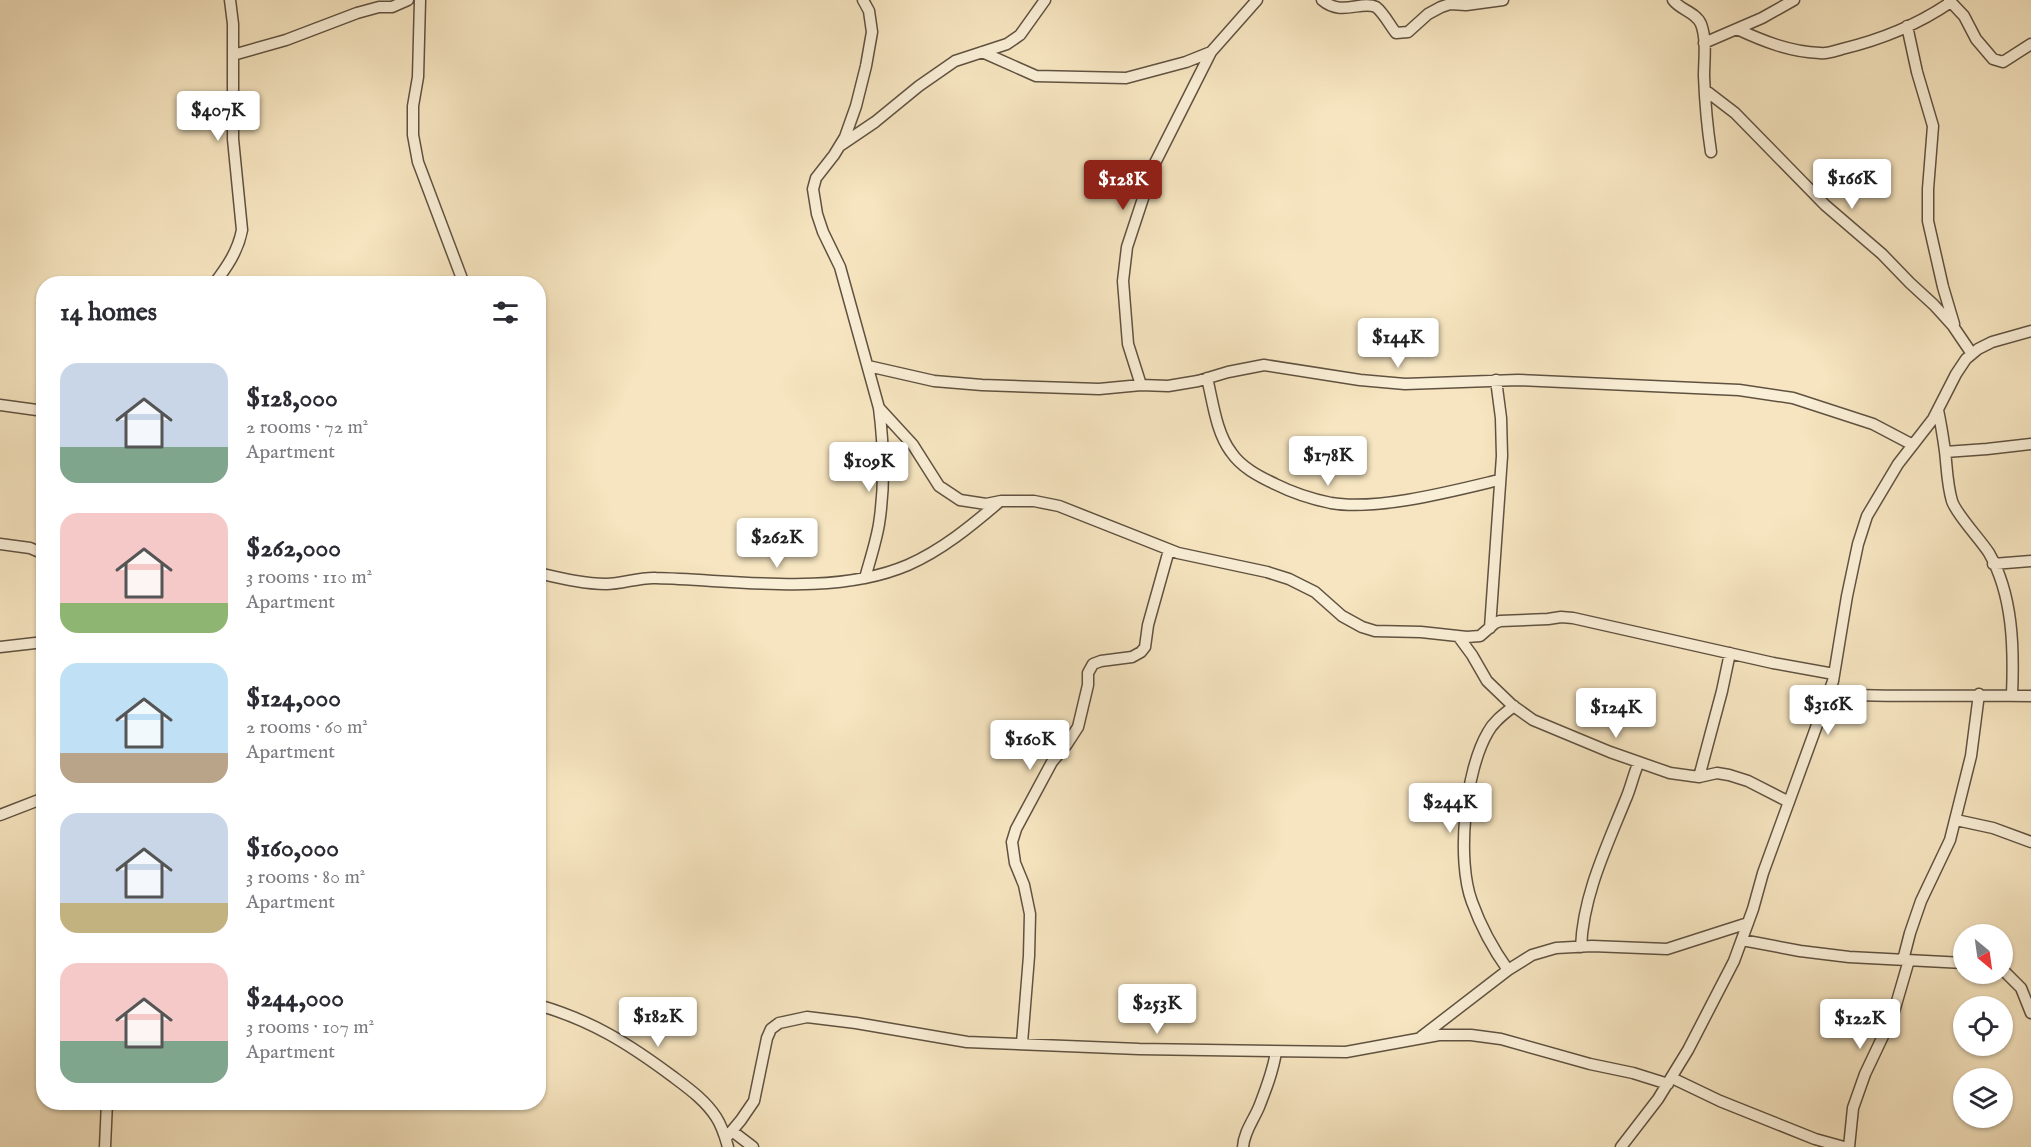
<!DOCTYPE html>
<html lang="en">
<head>
<meta charset="utf-8">
<style>
  :root { --surface:#fff; --page:#f7f7f7; --text:#2b2b33; --muted:#7c7c81; --accent:#8f2418 }
  body { margin:0; font-family:"IM FELL English",serif; background:var(--page); color:var(--text); height:100vh; display:flex; flex-direction:column; font-size:22px; white-space:nowrap }
  * { box-sizing:border-box; margin:0 }
  p { font-size:20px; color:var(--muted) }
  .icon { flex:none; width:33px; height:33px; fill:none; stroke:currentColor; stroke-width:2; stroke-linecap:round; stroke-linejoin:round }
  .map { position:relative; flex:1; overflow:hidden }
  .drawer { position:absolute; left:36px; top:276px; width:510px; height:834px; display:flex; flex-direction:column; background:var(--surface); border-radius:24px; box-shadow:0 2px 4px #0004 }
  .drawer>* { flex:none }
  .needle { width:39px; rotate:151deg }
  .controls { position:absolute; left:1953px; top:924px; display:grid; gap:12px }
  .controls a { display:grid; place-items:center; width:60px; height:60px; border-radius:50%; background:var(--surface); box-shadow:0 2px 4px #0004; font-size:30px }
  .price { position:absolute; translate:-50% -51px; padding:0 14px; border-radius:6px; background:#fff; color:#222; font-size:20px; line-height:39px; filter:drop-shadow(0 2px 3px #0008) }
  .price::after { content:''; position:absolute; left:50%; top:36px; width:18px; height:14px; margin-left:-9px; background:inherit; clip-path:polygon(0 0,100% 0,50% 100%) }
  .price.selected { background:var(--accent); color:#fff }
  ul { padding:0; list-style:none }
  li { display:flex; align-items:center; gap:18px; height:150px; padding:0 24px }
  li span { display:grid; place-items:center; flex:none; width:168px; height:120px; border-radius:18px; color:#555 }
  li>.icon { margin-inline-start:auto }
  span .icon { width:72px; height:72px; fill:#fffc; stroke-width:1 }
  li b { font-size:26px }
  h2 { display:flex; justify-content:space-between; align-items:center; height:72px; padding:0 24px; font-size:26px }
  .map>svg:first-child { display:block }
</style>
</head>
<body>
<div class="map">
<svg width="2031" height="1147" viewBox="0 0 2031 1147">
  <rect width="100%" height="100%" fill="#f6e5c0"/>
  <filter id="stains"><feTurbulence type="fractalNoise" baseFrequency=".00333" numOctaves="4"/><feColorMatrix values="0 0 0 0 .2 0 0 0 0 .09 0 0 0 0 .02 0 0 0 .5 -.17"/></filter>
  <radialGradient id="worn" r=".72"><stop offset=".6" stop-color="#630" stop-opacity="0"/><stop offset="1" stop-color="#630" stop-opacity=".3"/></radialGradient>
  <g fill="none" stroke-linecap="round" stroke-linejoin="round">
    <!-- street casing -->
    <g stroke="#605240" stroke-width="13">
      <path id="street" d="M420 0 418 77 413 106V135L418 162 464 284
        M863 0 869 11 872 32 866 66 856 106 845 137 834 155 816 178 813 189 817 214 823 232 840 267 879 408 913 445 939 486 960 500 986 504 1001 501H1034L1059 506 1178 553 1267 572 1289 579 1315 592 1342 616 1362 627 1375 631 1421 632 1467 637 1480 636 1495 623 1500 621 1548 619 1561 617 1573 618 1773 663 1834 674
        M1322 0C1342 17 1361 0 1376 7 1384 13 1390 26 1396 33L1408 32 1428 14 1441 7 1450 4 1466 5 1503 0
        M1673 0C1680 10 1696 12 1701 24 1707 40 1704 60 1704 76 1705 102 1707 126 1711 152
        M1949 0 1964 16 1976 39 1993 59 2003 62 2031 44
        M1907 26 1917 72 1933 126 1928 189V221L1943 287 1954 324
        M1737 29C1763 41 1790 52 1820 53 1827 54 1835 51 1842 49 1880 40 1919 24 1951 2
        M1704 43 1762 18 1794 0
        M982 52 1036 76 1126 78 1186 62 1211 52 1257 0
        M233 55 286 40 357 13 379 7H392L408 0
        M1705 90 1735 113 1825 205 1882 254 1910 283 1934 305 1953 326 1972 354
        M841 145 875 122 919 86 955 61 1007 44 1020 35 1045 0
        M214 284C227 267 238 251 242 230L233 139V24L230 0
        M868 366 934 381 982 385 1099 389 1141 385 1168 386 1198 381 1228 372 1264 365 1360 380 1405 384 1518 380 1739 390 1793 398 1873 424 1913 445
        M1207 378C1213 402 1216 432 1231 452 1241 467 1258 476 1275 484 1293 493 1311 499 1331 503 1377 511 1453 491 1499 480
        M1141 385 1128 344 1123 281 1127 247 1154 165 1211 52
        M0 405 44 411
        M1938 410C1941 424 1943 437 1945 451 1947 468 1947 484 1952 501 1956 514 1980 539 1989 553 2013 595 2014 648 2012 695
        M1945 452 1987 449 2031 444
        M0 544 30 548 44 554
        M1993 564 2031 561
        M538 573C560 578 584 584 606 584 623 584 639 577 656 578 736 580 833 597 908 565 942 550 971 526 998 503
        M865 578C870 560 876 542 879 524 885 485 884 447 879 408
        M1490 628 1502 456 1501 418 1496 380
        M1458 636 1472 655 1487 681 1512 705 1533 720 1610 752 1670 773 1699 777 1717 773 1729 775 1748 781 1789 802
        M0 647 44 642
        M1829 694C1896 698 1963 694 2031 696
        M1699 777 1722 691 1730 653
        M0 815 44 798
        M1956 820 1993 828 2031 842
        M1742 940 1800 951 1849 957 1964 963
        M1581 947C1583 896 1606 848 1625 801 1631 788 1633 775 1639 762
        M1903 960 1910 933 1921 901 1950 840 1971 756 1979 694
        M2002 969 2021 988 2031 1013
        M1508 970C1493 949 1481 927 1472 902 1456 860 1465 771 1488 732 1494 721 1504 714 1514 706
        M538 1005C591 1020 629 1044 672 1076 688 1088 705 1100 716 1117 722 1126 725 1136 728 1147
        M1421 1037 1508 970 1532 955 1556 948 1592 946 1667 949 1748 923
        M1022 1043 1029 956 1030 914 1024 885 1015 863 1012 842 1016 829 1052 762 1067 744 1078 727 1088 685V673L1093 664 1101 661 1132 657 1141 652 1145 647 1148 625 1169 550
        M1672 1078 1720 1101 1815 1139 1844 1147
        M732 1131 753 1147
        M726 1138 741 1120 754 1101 767 1038 771 1029 779 1023 807 1017 856 1023 967 1042 1139 1049 1346 1052 1439 1035H1471L1501 1039 1590 1064 1633 1073 1668 1084
        M105 1147 107 1102
        M1243 1147C1244 1132 1253 1121 1259 1107 1266 1089 1273 1071 1276 1052
        M1621 1147 1658 1099 1688 1050 1734 961 1753 909 1763 873 1833 681 1847 596 1858 544 1867 516 1898 464 1933 419 1956 374 1966 359 1978 349 1992 342 2031 331
        M1849 1147 1853 1108 1865 1074 1893 1015 1909 960"/>
    </g>
    <!-- street -->
    <use href="#street" stroke="#f9eed6" stroke-width="10"/>
  </g>
  <rect width="100%" height="100%" filter="url(#stains)"/>
  <rect width="100%" height="100%" fill="url(#worn)"/>
</svg>
<div class="controls">
<a><svg class="needle" viewBox="-14 -14 28 28"><path d="M0-13l5 13h-10z" fill="#e53935"/><path d="M0 13l5-13h-10z" fill="#7c7c81"/></svg></a>
<a><svg class="icon" aria-label="locate" viewBox="0 0 24 24"><circle cx="12" cy="12" r="6"/><path d="M12 2v4M12 18v4M2 12h4M18 12h4"/></svg></a>
<a><svg class="icon" aria-label="layers" viewBox="0 0 24 24"><path d="M12 4l9 5-9 5-9-5zM3 14l9 5 9-5"/></svg></a>
</div>
<b class="price" style="left:218px;top:142px">$407K</b>
<b class="price" style="left:1852px;top:210px">$166K</b>
<b class="price selected" style="left:1123px;top:211px">$128K</b>
<b class="price" style="left:1398px;top:369px">$144K</b>
<b class="price" style="left:1328px;top:487px">$178K</b>
<b class="price" style="left:869px;top:493px">$109K</b>
<b class="price" style="left:777px;top:569px">$262K</b>
<b class="price" style="left:1828px;top:736px">$316K</b>
<b class="price" style="left:1616px;top:739px">$124K</b>
<b class="price" style="left:1030px;top:771px">$160K</b>
<b class="price" style="left:1450px;top:834px">$244K</b>
<b class="price" style="left:1157px;top:1035px">$253K</b>
<b class="price" style="left:658px;top:1048px">$182K</b>
<b class="price" style="left:1860px;top:1050px">$122K</b>
<section class="drawer">
<h2>14 homes<svg class="icon" aria-label="filters" viewBox="0 0 24 24"><path d="M4 7h16M4 17h16"/><circle cx="9" cy="7" r="2"/><circle cx="15" cy="17" r="2"/></svg></h2>
<ul>
<li><span style="background:linear-gradient(#c9d6e8 70%,#7fa58c 0)"><svg class="icon" aria-label="home" viewBox="0 0 24 24"><path d="M3 11l9-7 9 7M6 9v11h12V9"/></svg></span><div><b>$128,000</b><p>2 rooms · 72 m²</p><p>Apartment</p></div></li>
<li><span style="background:linear-gradient(#f6c9c9 75%,#8fb573 0)"><svg class="icon" aria-label="home" viewBox="0 0 24 24"><path d="M3 11l9-7 9 7M6 9v11h12V9"/></svg></span><div><b>$262,000</b><p>3 rooms · 110 m²</p><p>Apartment</p></div></li>
<li><span style="background:linear-gradient(#bfe0f5 75%,#b9a48a 0)"><svg class="icon" aria-label="home" viewBox="0 0 24 24"><path d="M3 11l9-7 9 7M6 9v11h12V9"/></svg></span><div><b>$124,000</b><p>2 rooms · 60 m²</p><p>Apartment</p></div></li>
<li><span style="background:linear-gradient(#c9d6e8 75%,#c2b280 0)"><svg class="icon" aria-label="home" viewBox="0 0 24 24"><path d="M3 11l9-7 9 7M6 9v11h12V9"/></svg></span><div><b>$160,000</b><p>3 rooms · 80 m²</p><p>Apartment</p></div></li>
<li><span style="background:linear-gradient(#f6c9c9 65%,#7fa58c 0)"><svg class="icon" aria-label="home" viewBox="0 0 24 24"><path d="M3 11l9-7 9 7M6 9v11h12V9"/></svg></span><div><b>$244,000</b><p>3 rooms · 107 m²</p><p>Apartment</p></div></li>
</ul>
</section>
</div>
</body>
</html>
